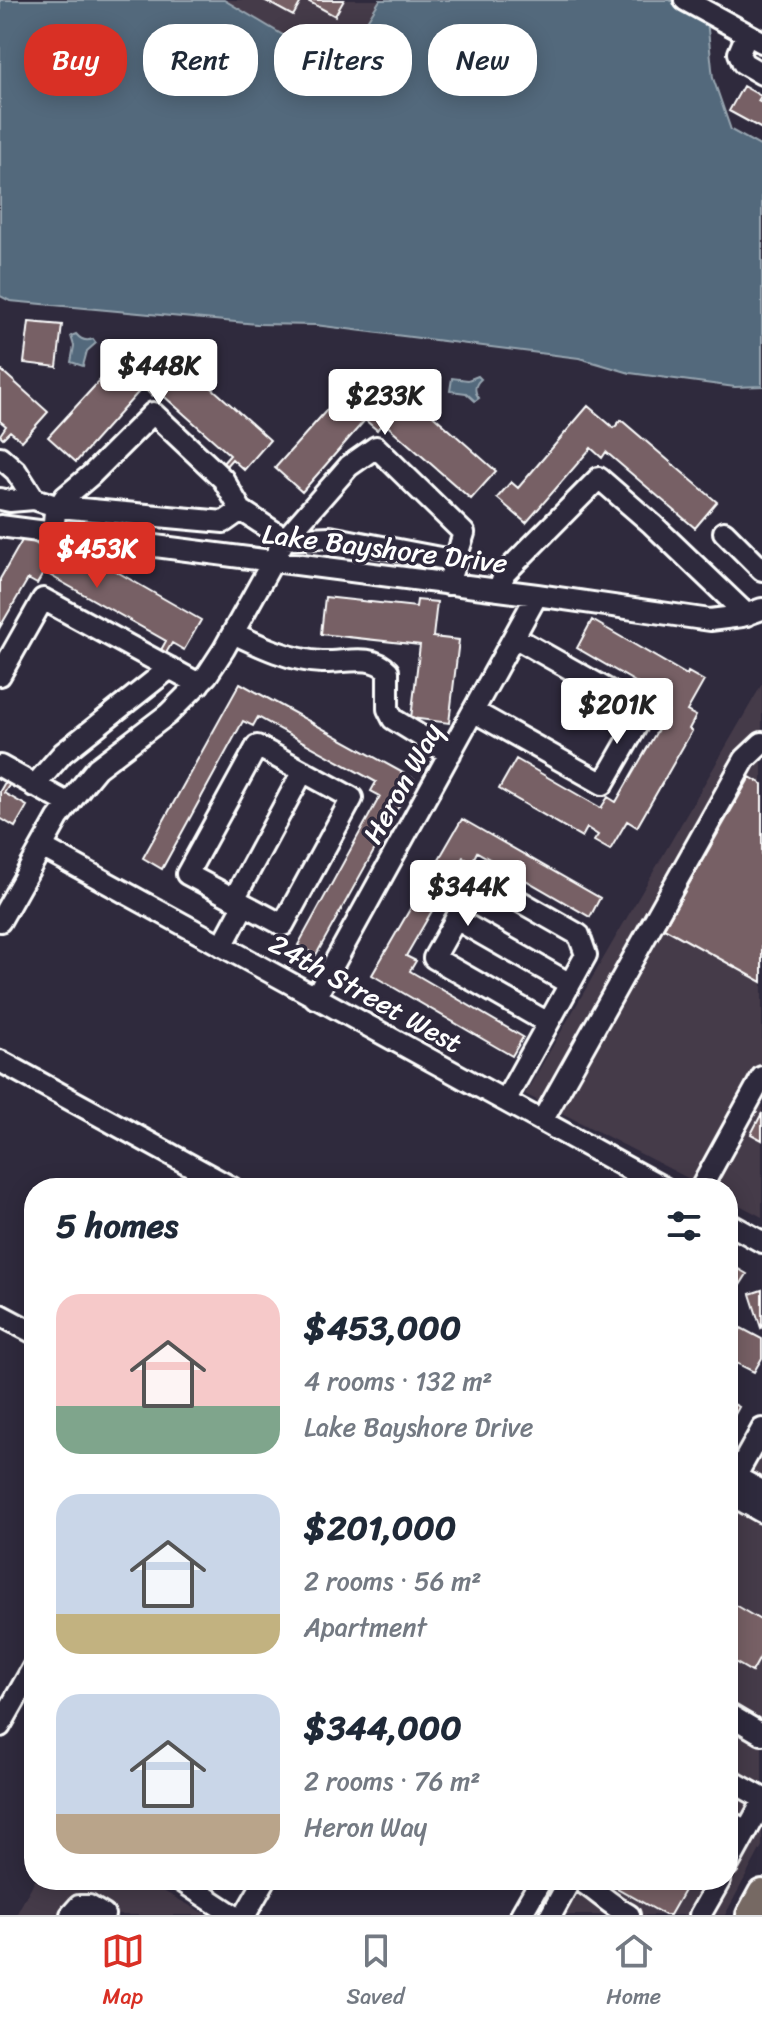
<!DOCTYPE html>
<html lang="en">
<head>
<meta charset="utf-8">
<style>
  :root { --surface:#fff; --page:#f2f2f3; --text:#1f2937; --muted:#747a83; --line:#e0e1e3; --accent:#d93025 }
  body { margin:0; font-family:Sriracha,sans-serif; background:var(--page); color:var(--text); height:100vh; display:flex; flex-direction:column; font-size:30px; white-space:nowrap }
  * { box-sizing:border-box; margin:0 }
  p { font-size:26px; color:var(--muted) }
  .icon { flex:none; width:44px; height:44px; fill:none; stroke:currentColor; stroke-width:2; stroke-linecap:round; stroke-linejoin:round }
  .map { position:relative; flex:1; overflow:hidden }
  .details { position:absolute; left:24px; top:1178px; width:714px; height:712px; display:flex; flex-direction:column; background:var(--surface); border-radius:32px; box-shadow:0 4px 20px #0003 }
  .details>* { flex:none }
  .hud { position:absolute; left:24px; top:24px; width:714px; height:72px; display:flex; gap:16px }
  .price { position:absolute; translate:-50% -68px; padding:0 18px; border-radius:8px; background:#fff; color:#222; font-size:26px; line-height:52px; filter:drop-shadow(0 2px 4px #0008) }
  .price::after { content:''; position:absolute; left:50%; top:48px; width:24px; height:18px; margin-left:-12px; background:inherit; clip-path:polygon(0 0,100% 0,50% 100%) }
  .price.on { background:var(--accent); color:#fff }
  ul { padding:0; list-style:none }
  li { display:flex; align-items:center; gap:24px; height:200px; padding:0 32px }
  li span { display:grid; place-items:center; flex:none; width:224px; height:160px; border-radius:24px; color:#555 }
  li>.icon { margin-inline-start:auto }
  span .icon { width:96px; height:96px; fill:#fffc; stroke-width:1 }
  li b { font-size:34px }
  h2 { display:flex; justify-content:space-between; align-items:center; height:96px; padding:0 32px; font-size:34px }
  .pill { padding:0 28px; border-radius:32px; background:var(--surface); box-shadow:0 4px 20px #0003; font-size:28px; line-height:72px }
  .pill.on { background:var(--accent); color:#fff }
  .tab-bar { display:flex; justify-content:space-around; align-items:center; height:112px; border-top:2px solid var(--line); background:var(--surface); font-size:22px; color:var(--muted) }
  .tab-bar a { display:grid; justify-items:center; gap:4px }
  .tab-bar .on { color:var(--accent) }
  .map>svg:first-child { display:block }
</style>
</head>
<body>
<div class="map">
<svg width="762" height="1915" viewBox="0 0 762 1915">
  <rect width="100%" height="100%" fill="#2f2a3d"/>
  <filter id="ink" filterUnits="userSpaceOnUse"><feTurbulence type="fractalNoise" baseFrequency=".0125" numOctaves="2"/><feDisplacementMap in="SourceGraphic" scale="16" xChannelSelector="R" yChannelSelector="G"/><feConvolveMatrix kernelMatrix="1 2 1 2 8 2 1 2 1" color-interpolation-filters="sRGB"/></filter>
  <g filter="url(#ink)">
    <!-- built -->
    <path fill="#453a49" d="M224 0H380L362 29 283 35Z
      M762 684V1217L728 1199V1188H707L525 1094Z
      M762 1446V1725L728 1706V1507Z
      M728 1723 762 1742V1846L725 1915H560L579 1880H728Z
      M35 1880H143L207 1915H16Z"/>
    <!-- water -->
    <path fill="#52697c" stroke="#97a5b0" stroke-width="2" d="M0 0H224L283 35 362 29 380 0H670L707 20 713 78 731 130 762 147V386L735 387 630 373 579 358 315 325 257 324 10 301 0 296Z
      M76 334C81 340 86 342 93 339L96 343 87 351 83 366 71 362 74 346 71 336Z
      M478 376 481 379C474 385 474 392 479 398L475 401 466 393 450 391 452 378 468 380Z"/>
    <!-- building -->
    <path fill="#776165" stroke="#fff" stroke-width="2" d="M264 0H302L293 16Z
      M306 0H344L335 16Z
      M743 86 761 96 758 101 762 103V129L729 111Z
      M29 322 62 325 57 367 24 363Z
      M135 342 164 367 175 355 270 440 244 470 232 459 225 467 222 464 230 455 157 390 152 396 143 387 76 462 48 437Z
      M0 369 48 412 22 441 10 431 3 438 0 435 6 426 0 421Z
      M360 373 390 399 401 387 496 471 471 499 383 422 377 430 365 420 302 492 275 468Z
      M588 406 614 428 621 420 717 502 695 528 606 452 602 458 591 448 526 523 497 498 511 482 518 488Z
      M24 537 57 556 65 542 201 620 184 650 172 643 166 653 161 650 166 641 44 572 37 584 28 579 0 627V579Z
      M325 597 416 607 417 600 437 602 433 637 459 640 449 723 411 718 420 645 321 634Z
      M592 620 687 675 688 672 704 681 687 711 696 716 689 729 692 731 637 827 627 821 610 850 594 841 598 835 587 828 582 837 499 789 516 759 601 808 608 797 616 802 668 712 658 707 663 698 577 648Z
      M240 683 414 779 316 955 298 945 380 796 371 791 376 782 258 717 253 726 243 721 162 869 143 858Z
      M750 777 762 784V982L664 928Z
      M5 782 10 784 4 793 27 806 15 827 0 818V791Z
      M462 819 600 898 590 917 477 852 472 862 463 857 406 956 416 961 410 971 523 1037 512 1056 372 975Z
      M762 1113V1140L751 1134Z
      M728 1263 747 1274 735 1293 728 1289Z
      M762 1290V1327L761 1328 750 1294Z
      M741 1328 762 1339V1358L754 1372 728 1359V1353Z
      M728 1401 739 1407 729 1425 728 1424Z
      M728 1601 762 1621V1654L752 1672 728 1658Z
      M603 1880H690L670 1915H665Z"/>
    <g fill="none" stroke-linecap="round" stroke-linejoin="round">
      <!-- minor casing -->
      <g stroke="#fff" stroke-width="26">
        <path id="minor" d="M685 0 762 42
          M747 34 739 53 743 63 762 74
          M0 457 16 471 34 499 59 507 224 522 241 510
          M0 499 10 501 34 499
          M0 526 537 595 710 620 742 616 762 609
          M724 532 762 570
          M53 533 55 512 65 497 91 475 153 413 223 479 241 510 285 539 330 537 456 561
          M498 590 505 573 599 478 652 524 747 615
          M233 633C260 646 292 661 322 662 344 663 372 653 388 671V709L393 719 450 754
          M0 675 43 599 199 684
          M473 711 603 784 645 711 514 637
          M257 746 352 798 283 925 187 874Z
          M0 766 69 804
          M34 786 63 753 170 668
          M42 847 664 1188
          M234 899 303 771
          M456 919 570 984
          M0 921 58 818 83 785 97 768 168 714 207 675 224 649 285 539 349 466 376 447 464 533 448 584
          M222 946 244 905
          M315 998 537 595
          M0 1061 232 1188
          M505 1101 586 955 579 935 479 878 434 958 548 1023
          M542 1121 745 759 762 743
          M701 1188 762 1077
          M728 1223 762 1242
          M0 1315 34 1333
          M736 1477 762 1491
          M728 1490 762 1429
          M728 1493 762 1512
          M728 1714 762 1734
          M0 1726 34 1666
          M728 1779 762 1798
          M728 1821 746 1831
          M728 1865 762 1803
          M180 1880 233 1915
          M579 1880C596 1890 610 1905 629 1915
          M71 1915 79 1906H89L104 1915
          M245 1915 265 1880
          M521 1915 541 1880
          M551 1915 570 1880
          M700 1915 720 1880"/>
      </g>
      <!-- major casing -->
      <g stroke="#fff" stroke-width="32">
        <path id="major" d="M750 1915 762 1893"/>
      </g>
      <!-- minor -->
      <use href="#minor" stroke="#2f2a3d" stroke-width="20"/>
      <!-- major -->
      <use href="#major" stroke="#766964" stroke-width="26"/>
    </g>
  </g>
  <g text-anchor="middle" stroke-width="7" stroke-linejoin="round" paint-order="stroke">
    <!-- street labels -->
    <g font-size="28" fill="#fff" stroke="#2f2a3d">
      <text transform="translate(385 548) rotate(7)" y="10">Lake Bayshore Drive</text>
      <text transform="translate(402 783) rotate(-61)" y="10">Heron Way</text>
      <text transform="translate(366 993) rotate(29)" y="10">24th Street West</text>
    </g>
  </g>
</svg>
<b class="price" style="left:159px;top:407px">$448K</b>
<b class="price" style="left:385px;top:437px">$233K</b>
<b class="price on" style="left:97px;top:590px">$453K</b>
<b class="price" style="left:617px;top:746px">$201K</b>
<b class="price" style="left:468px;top:928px">$344K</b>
<div class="hud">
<a class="pill on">Buy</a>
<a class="pill">Rent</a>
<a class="pill">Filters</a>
<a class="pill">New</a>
</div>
<section class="details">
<h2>5 homes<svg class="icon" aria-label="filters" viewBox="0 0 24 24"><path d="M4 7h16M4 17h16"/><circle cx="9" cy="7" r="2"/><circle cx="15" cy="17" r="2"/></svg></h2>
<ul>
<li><span style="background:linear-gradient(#f6c9c9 70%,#7fa58c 0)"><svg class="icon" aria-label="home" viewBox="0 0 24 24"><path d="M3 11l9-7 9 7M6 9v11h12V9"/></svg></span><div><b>$453,000</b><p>4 rooms · 132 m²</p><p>Lake Bayshore Drive</p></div></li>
<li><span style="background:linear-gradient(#c9d6e8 75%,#c2b280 0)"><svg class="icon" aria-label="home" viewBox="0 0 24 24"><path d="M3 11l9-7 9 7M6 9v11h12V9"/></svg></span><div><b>$201,000</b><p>2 rooms · 56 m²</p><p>Apartment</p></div></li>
<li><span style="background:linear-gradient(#c9d6e8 75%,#b9a48a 0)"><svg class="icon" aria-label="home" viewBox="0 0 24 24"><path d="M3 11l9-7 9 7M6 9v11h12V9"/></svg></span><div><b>$344,000</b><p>2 rooms · 76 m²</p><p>Heron Way</p></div></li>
</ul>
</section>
</div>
<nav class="tab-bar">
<a class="on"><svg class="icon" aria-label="map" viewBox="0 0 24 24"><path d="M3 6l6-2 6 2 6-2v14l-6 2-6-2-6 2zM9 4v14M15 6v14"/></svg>Map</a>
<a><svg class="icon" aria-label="saved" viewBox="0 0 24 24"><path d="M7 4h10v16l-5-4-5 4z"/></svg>Saved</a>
<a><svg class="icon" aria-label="home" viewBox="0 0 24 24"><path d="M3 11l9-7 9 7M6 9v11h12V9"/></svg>Home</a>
</nav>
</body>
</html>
